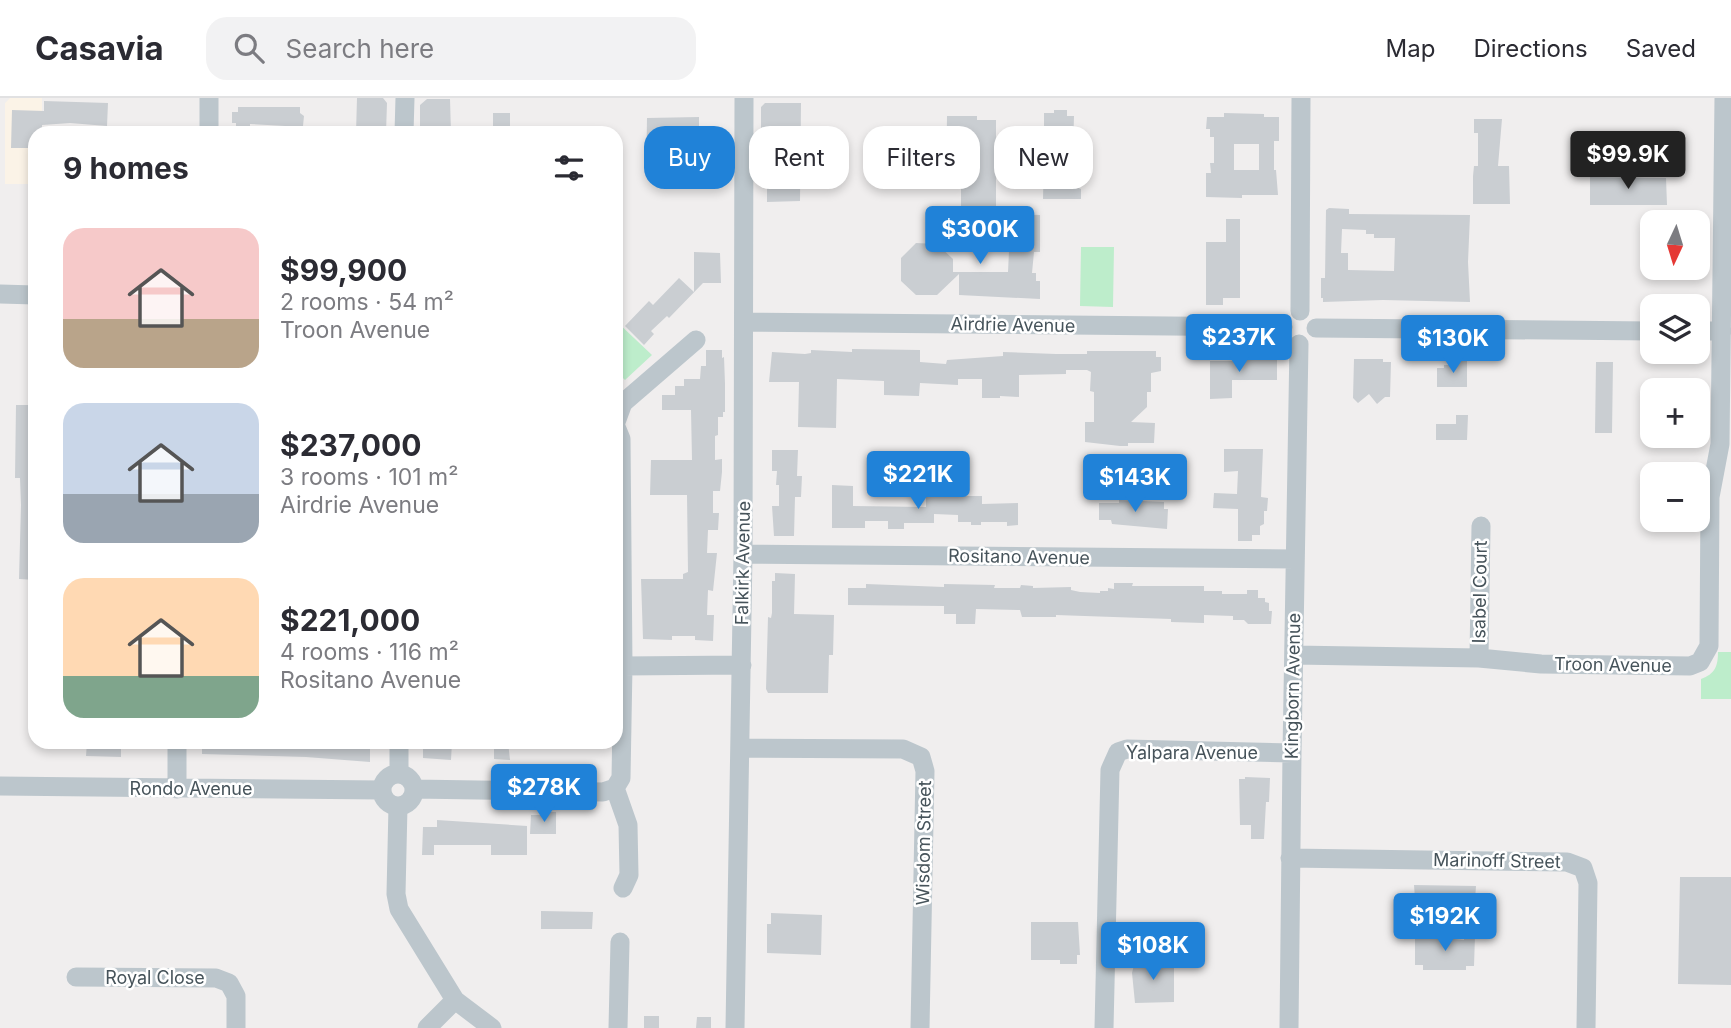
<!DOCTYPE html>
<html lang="en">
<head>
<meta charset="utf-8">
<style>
  :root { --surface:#fff; --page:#f2f2f3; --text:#2b2b33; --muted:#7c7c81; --line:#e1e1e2; --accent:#2082d8 }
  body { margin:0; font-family:Inter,sans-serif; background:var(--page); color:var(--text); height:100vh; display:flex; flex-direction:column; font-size:26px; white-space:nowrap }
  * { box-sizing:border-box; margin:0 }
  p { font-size:23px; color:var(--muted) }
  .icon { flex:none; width:38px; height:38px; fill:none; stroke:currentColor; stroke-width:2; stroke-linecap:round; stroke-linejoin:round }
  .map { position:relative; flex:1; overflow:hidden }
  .panel { position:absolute; left:28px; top:28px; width:595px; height:623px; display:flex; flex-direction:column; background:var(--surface); border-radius:21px; box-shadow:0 4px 10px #0003 }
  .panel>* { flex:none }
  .hud { position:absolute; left:644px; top:28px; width:665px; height:63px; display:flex; gap:14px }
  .needle { width:46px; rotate:184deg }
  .buttons { position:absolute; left:1640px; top:112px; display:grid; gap:14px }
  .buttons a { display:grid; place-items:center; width:70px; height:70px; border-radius:14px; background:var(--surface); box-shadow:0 4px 10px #0003; font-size:35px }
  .price { position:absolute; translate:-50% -60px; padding:0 16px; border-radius:7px; background:var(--accent); color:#fff; font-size:23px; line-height:46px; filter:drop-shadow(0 2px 4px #0008) }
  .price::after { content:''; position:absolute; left:50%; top:42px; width:21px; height:16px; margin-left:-10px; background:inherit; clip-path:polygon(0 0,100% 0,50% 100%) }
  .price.on { background:#222; color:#fff }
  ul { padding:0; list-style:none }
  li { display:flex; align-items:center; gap:21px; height:175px; padding:0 35px }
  li span { display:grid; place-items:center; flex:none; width:196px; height:140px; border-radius:21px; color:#555 }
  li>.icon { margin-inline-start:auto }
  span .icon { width:84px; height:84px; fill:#fffc; stroke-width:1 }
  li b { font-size:30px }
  h2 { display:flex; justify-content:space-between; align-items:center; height:84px; padding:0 35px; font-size:30px }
  .chip { padding:0 24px; border-radius:21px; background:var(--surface); box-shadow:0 4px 10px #0003; font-size:24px; line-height:63px }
  .chip.on { background:var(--accent); color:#fff }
  header { display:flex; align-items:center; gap:42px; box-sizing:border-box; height:98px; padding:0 35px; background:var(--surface); border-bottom:2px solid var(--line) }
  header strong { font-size:33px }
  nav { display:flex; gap:38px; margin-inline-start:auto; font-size:24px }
  .search { width:490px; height:63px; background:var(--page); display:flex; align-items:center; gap:18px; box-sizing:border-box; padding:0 24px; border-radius:21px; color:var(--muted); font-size:26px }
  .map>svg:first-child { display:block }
</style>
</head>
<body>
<header>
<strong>Casavia</strong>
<div class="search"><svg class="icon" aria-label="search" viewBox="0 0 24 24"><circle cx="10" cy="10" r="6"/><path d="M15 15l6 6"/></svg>Search here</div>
<nav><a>Map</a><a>Directions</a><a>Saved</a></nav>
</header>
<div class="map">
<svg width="1731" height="930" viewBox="0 0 1731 930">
  <rect width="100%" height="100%" fill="#f0eeee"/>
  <!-- commercial -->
  <path fill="#fbf3e7" d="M10 0H42V35H35V86H5V5Z"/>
  <!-- green -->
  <path fill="#bdedcb" d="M1081 149H1114L1113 209 1080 208Z
    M616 223 652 257 625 282 616 273Z
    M1718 554H1731V601H1701V581C1715 576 1718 568 1718 554Z"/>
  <!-- building -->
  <path fill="#caced2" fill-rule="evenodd" d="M357 0H383L387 5 386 35H356Z
    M427 1H450L451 35H420V7Z
    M44 3 108 5 107 28 70 25 42 27V35H35V50H11L12 12 44 13Z
    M765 5H801L800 103 767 104V89H784V68H761V9Z
    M238 9H300V15L304 18 303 28H298V35H285V28L250 26V35H236V25H232V14H238Z
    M1054 12H1067V18H1074L1072 88 1081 91V101H1043L1044 56H1048V34L1044 29V15H1054Z
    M493 15H510V35H493Z
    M1224 15 1264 16V19H1279V43H1274V72H1276L1278 97H1242V100L1206 99V75H1211L1210 65H1214V39H1210V31H1206L1207 19H1224ZM1234 46H1259V72H1234Z
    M947 18H977V22H996V116L961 115V90L946 89Z
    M699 19V79H646L647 20Z
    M1474 21H1502L1498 68H1509L1510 106H1473V78L1474 68H1478V35H1474Z
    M1590 79 1666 80 1667 107H1590Z
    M1329 110 1349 111V116L1470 117 1468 164 1470 204 1383 202 1323 204V200H1321V180H1325L1326 112ZM1342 131 1366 132V136H1374V140H1395L1394 173 1348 172V155H1341Z
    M1004 116 1040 117V154H1034L1032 175H1036V183H1040V201L959 197V176L937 197H916L901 183V160L916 145 937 146 953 161V174H1008L1009 153H1002Z
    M1226 121H1240V200H1223V207H1206V144H1226Z
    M694 154 720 155 721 185H703L669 220 667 218 651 233 654 236 644 247 625 228 649 203 653 207 679 180 694 194Z
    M852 251 920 252V264L946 266 947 262 1003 258V254L1056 256H1087V253H1156V259H1161V273L1151 275V294H1147V309L1131 324 1155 325 1154 345H1128V348H1120L1085 344V324H1094V294L1090 293 1091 274 1087 272H1066V276L1019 277V299L1000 298V300H982V281H958V287L920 285 919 298 884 297V283L837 281 836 330 798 329 799 284H769L772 254 805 256 811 255V252L852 254Z
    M706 252H722V260L724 259 725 286V314H723V319H718V337L715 338V362L722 361V374L720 393H713V415H719L718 432H708L707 455H717L713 493 708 492 707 517H714L713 543 695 542V538H672V542L643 541 641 481H683V476L688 474 687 397H650L651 362H692L691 312H662V297H675V288H684V281H700L701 268H706Z
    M1251 257 1277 261V282H1232V300L1210 301V263H1243V261H1251Z
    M1354 261H1383V264H1391L1390 299H1385L1377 306 1369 296 1358 305 1353 300Z
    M1453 263H1467V289H1437V270H1444V267H1454Z
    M1596 264H1613L1612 335H1595Z
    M16 307H35V482L19 481 21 407 20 380H15Z
    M1456 317H1468L1467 342H1436V326H1456Z
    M1224 351H1263L1261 399 1268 400 1267 413H1264V426L1260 428V437H1252V443H1238V411L1213 410 1214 395 1237 396 1238 373 1224 374Z
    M772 352H798L797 378H802L801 399H795L794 438H774L772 408H779V387H776L777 373H772Z
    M832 387 853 388V408L926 409V398H982V406L1018 405V427L1007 428V424H981V427H971V424H958V417L934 416V425H904V431H888V423H865V430H832Z
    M1119 402 1164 404V411H1168L1167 431 1112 426 1111 422H1099V405H1119Z
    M775 475 795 476 794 516 834 517 833 557H829L828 595H768L766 591 768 519 771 520 772 515V483H775Z
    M1114 485H1133L1132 488H1204V493H1222V496H1247V492H1258V500H1265V504L1269 505V513H1272L1271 526H1248L1244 522H1233V518L1204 517V525L1171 524V521L1056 517V519H1022L1020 512 976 511 975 526H956V516H944V508L848 507V490H866V486L944 489V486L995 487 994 490H1020L1021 487 1033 488V490L1071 489V492L1080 494 1100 495V493H1108V490L1114 491Z
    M87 644H121V659L86 658Z
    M202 644H370V664L306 659 202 656Z
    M423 644H452L451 662 423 660Z
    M494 644H508L510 662 494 661Z
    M1245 679 1270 680 1269 704H1266L1264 741H1251V727H1240L1239 681H1245Z
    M544 714H556V736H530L531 717H544Z
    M437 722 527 728V757H491V747H434V757H422L423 729H437Z
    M1680 779H1731V887L1678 886Z
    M1414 787 1476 788 1474 815 1416 814Z
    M541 813 593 814 592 831H541Z
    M771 815 822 817 821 857 767 855V826H771Z
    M1031 824H1078L1080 857H1077V866H1060V862H1031Z
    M1415 837 1464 842V837L1475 838 1474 868H1466V872H1423V867H1415Z
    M1135 863 1174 866V904L1135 905 1132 875Z
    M644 918H659V930H644Z
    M697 919H711V930H696Z"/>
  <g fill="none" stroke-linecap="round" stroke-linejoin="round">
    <!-- minor -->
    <path stroke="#bcc6cc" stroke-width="19" d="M209 35V0
      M404 35 405 0
      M0 196 35 197
      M1300 213 1301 0
      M744 224 1283 229
      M1316 230 1652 233
      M1698 233H1722
      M616 324 623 305 696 242
      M616 329 621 341 623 568 621 680 615 690 628 727 629 777 623 790
      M743 456 1295 461
      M1294 557 1479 560 1541 566 1690 568 1700 564 1709 548 1710 399 1720 346 1724 0
      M1479 560 1481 428
      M623 568 742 567
      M741 650 903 651 921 659 925 673 920 930
      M399 675V644
      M382 692a16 16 0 1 1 32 0a16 16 0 1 1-32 0Z
      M0 688 381 692
      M177 691V644
      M414 691 603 694 615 690
      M398 708 396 796 399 811 455 902 492 930
      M1290 760 1567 764 1583 770 1588 785 1586 930
      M76 879 216 880 229 885 236 898V930
      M427 930 455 902
      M618 930 620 844
      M735 930 743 456 744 0
      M1104 930 1110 672 1118 654 1127 651 1292 655
      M1289 930 1292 655 1299 246"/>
  </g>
  <g text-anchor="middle" stroke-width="5" stroke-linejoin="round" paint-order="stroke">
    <!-- street labels -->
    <g font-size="18" fill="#46535a" stroke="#fff">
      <text transform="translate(1013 227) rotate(1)" y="6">Airdrie Avenue</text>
      <text transform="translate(1019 459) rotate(1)" y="6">Rositano Avenue</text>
      <text transform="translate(743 465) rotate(-89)" y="6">Falkirk Avenue</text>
      <text transform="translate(1480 494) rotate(-89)" y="6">Isabel Court</text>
      <text transform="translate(1613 567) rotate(1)" y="6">Troon Avenue</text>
      <text transform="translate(1293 588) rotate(-89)" y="6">Kingborn Avenue</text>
      <text x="1192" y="661">Yalpara Avenue</text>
      <text x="191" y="697">Rondo Avenue</text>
      <text transform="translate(924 745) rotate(-89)" y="6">Wisdom Street</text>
      <text transform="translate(1497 763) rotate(1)" y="6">Marinoff Street</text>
      <text x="155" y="886">Royal Close</text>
    </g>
  </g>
</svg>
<div class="buttons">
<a><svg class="needle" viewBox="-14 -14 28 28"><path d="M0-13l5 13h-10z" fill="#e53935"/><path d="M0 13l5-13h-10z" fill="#7c7c81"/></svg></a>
<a><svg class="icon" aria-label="layers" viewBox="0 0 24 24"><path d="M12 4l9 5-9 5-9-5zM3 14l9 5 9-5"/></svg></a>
<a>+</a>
<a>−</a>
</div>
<b class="price on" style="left:1628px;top:93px">$99.9K</b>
<b class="price" style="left:980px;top:168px">$300K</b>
<b class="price" style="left:1239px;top:276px">$237K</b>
<b class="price" style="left:1453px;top:277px">$130K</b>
<b class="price" style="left:918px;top:413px">$221K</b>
<b class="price" style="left:1135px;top:416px">$143K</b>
<b class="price" style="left:544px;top:726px">$278K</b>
<b class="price" style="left:1445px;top:855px">$192K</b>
<b class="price" style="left:1153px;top:884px">$108K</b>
<div class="hud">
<a class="chip on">Buy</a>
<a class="chip">Rent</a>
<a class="chip">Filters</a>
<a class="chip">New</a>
</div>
<section class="panel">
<h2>9 homes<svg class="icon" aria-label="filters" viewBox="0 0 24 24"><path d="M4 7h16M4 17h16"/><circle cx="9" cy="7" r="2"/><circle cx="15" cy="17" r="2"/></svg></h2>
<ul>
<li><span style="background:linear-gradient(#f6c9c9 65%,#b9a48a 0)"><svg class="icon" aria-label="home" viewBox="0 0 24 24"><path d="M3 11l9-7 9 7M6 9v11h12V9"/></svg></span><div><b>$99,900</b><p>2 rooms · 54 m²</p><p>Troon Avenue</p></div></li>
<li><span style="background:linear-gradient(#c9d6e8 65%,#9aa5b1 0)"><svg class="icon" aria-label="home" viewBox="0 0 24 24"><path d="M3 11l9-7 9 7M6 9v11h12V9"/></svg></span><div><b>$237,000</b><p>3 rooms · 101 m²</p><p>Airdrie Avenue</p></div></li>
<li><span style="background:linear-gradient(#ffd9b3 70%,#7fa58c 0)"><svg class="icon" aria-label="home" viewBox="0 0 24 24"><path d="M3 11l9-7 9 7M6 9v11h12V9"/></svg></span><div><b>$221,000</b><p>4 rooms · 116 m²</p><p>Rositano Avenue</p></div></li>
</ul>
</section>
</div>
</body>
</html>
